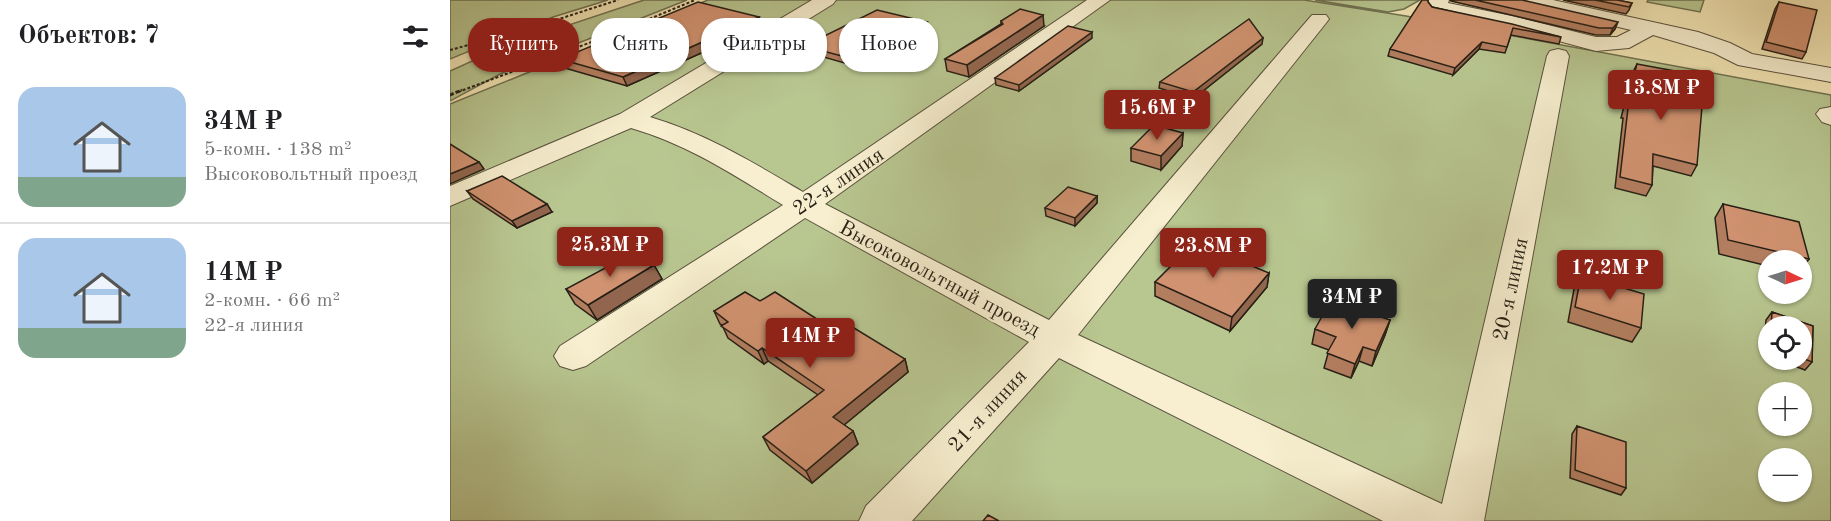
<!DOCTYPE html>
<html lang="ru">
<head>
<meta charset="utf-8">
<style>
  :root { --surface:#fff; --page:#f2f2f2; --text:#202124; --muted:#757577; --line:#e0e0e0; --accent:#8f2418 }
  body { margin:0; font-family:"Old Standard TT",serif; background:var(--page); color:var(--text); height:100vh; display:flex; flex-direction:column; font-size:22px; white-space:nowrap }
  * { box-sizing:border-box; margin:0 }
  p { font-size:20px; color:var(--muted) }
  .icon { flex:none; width:33px; height:33px; fill:none; stroke:currentColor; stroke-width:2; stroke-linecap:round; stroke-linejoin:round }
  .map { position:relative; flex:1; overflow:hidden }
  .details { display:flex; flex-direction:column; background:var(--surface); width:450px }
  .details>* { flex:none }
  .hud { position:absolute; left:18px; top:18px; width:570px; height:54px; display:flex; gap:12px }
  .needle { width:39px; rotate:94deg }
  .buttons { position:absolute; left:1308px; top:250px; display:grid; gap:12px }
  .buttons a { display:grid; place-items:center; width:54px; height:54px; border-radius:50%; background:var(--surface); box-shadow:0 2px 4px #0004; font-size:30px }
  .price { position:absolute; translate:-50% -51px; padding:0 14px; border-radius:6px; background:var(--accent); color:#fff; font-size:20px; line-height:39px; filter:drop-shadow(0 2px 3px #0008) }
  .price::after { content:''; position:absolute; left:50%; top:36px; width:18px; height:14px; margin-left:-9px; background:inherit; clip-path:polygon(0 0,100% 0,50% 100%) }
  .price.on { background:#222; color:#fff }
  ul { padding:0; list-style:none }
  li { display:flex; align-items:center; gap:18px; height:150px; padding:0 18px }
  li+li { border-top:2px solid var(--line) }
  li span { display:grid; place-items:center; flex:none; width:168px; height:120px; border-radius:18px; color:#555 }
  li>.icon { margin-inline-start:auto }
  span .icon { width:72px; height:72px; fill:#fffc; stroke-width:1 }
  li b { font-size:26px }
  h2 { display:flex; justify-content:space-between; align-items:center; height:72px; padding:0 18px; font-size:26px }
  .chip { padding:0 21px; border-radius:24px; background:var(--surface); box-shadow:0 2px 4px #0004; font-size:21px; line-height:54px }
  .chip.on { background:var(--accent); color:#fff }
  main { display:flex; flex:1; min-height:0 }
  .map>svg:first-child { display:block }
</style>
</head>
<body>
<main>
<section class="details">
<h2>Объектов: 7<svg class="icon" aria-label="filters" viewBox="0 0 24 24"><path d="M4 7h16M4 17h16"/><circle cx="9" cy="7" r="2"/><circle cx="15" cy="17" r="2"/></svg></h2>
<ul>
<li><span style="background:linear-gradient(#a9c7e8 75%,#7fa58c 0)"><svg class="icon" aria-label="home" viewBox="0 0 24 24"><path d="M3 11l9-7 9 7M6 9v11h12V9"/></svg></span><div><b>34M ₽</b><p>5-комн. · 138 m²</p><p>Высоковольтный проезд</p></div></li>
<li><span style="background:linear-gradient(#a9c7e8 75%,#7fa58c 0)"><svg class="icon" aria-label="home" viewBox="0 0 24 24"><path d="M3 11l9-7 9 7M6 9v11h12V9"/></svg></span><div><b>14M ₽</b><p>2-комн. · 66 m²</p><p>22-я линия</p></div></li>
</ul>
</section>
<div class="map">
<svg width="1381" height="521" viewBox="0 0 1381 521">
  <rect width="100%" height="100%" fill="#f3e6b5"/>
  <filter id="stains"><feTurbulence type="fractalNoise" baseFrequency=".00333" numOctaves="4"/><feColorMatrix values="0 0 0 0 .2 0 0 0 0 .09 0 0 0 0 .02 0 0 0 .5 -.17"/></filter>
  <radialGradient id="worn" r=".72"><stop offset=".6" stop-color="#630" stop-opacity="0"/><stop offset="1" stop-color="#630" stop-opacity=".3"/></radialGradient>
  <!-- green -->
  <path fill="#b8c690" stroke="#6f7252" stroke-width="1.5" fill-rule="evenodd" d="M0 0H158L103 17 0 59Z
    M194 0H237L50 74 0 101V71L53 47Z
    M258 0H854L956 16 1381 95V521H0V104ZM1318 261H1352V294H1318ZM1318 327H1352V360H1318ZM1318 393H1352V426H1318ZM1318 459H1352V492H1318Z
    M865 0H970L954 9 938 12Z
    M1198 0H1254L1250 12 1197 2Z"/>
  <g fill="none" stroke-linecap="round" stroke-linejoin="round">
    <!-- minor casing -->
    <g stroke="#59513d" stroke-width="2">
      <path id="minor" d="M362 0H386L383 4 200 117C257 134 302 162 353 192L637 0H660L375 204 599 320 862 15H876L879 19 876 23 628 335 992 504 1097 56 1100 51 1108 49 1116 51 1119 56 1034 521H933L609 358 462 521H409L416 506 579 342 355 218 136 366 123 370 110 366 104 356 110 346 333 205C282 174 239 145 181 128L0 206V186L170 114Z
        M979 0H999L998 3 1062 16 1146 37H1167L1181 30 1070 4 1067 0H1103L1248 32 1280 43 1302 54 1381 68V82L1288 65 1264 53 1203 35 1179 48 1146 51 1060 28 981 11 978 7Z
        M1381 107V125L1372 122 1366 114 1370 109Z"/>
    </g>
    <!-- path-far1 -->
    <path stroke="#261f15" stroke-width="2" stroke-dasharray="3 2" stroke-linecap="butt" d="M0 50 78 29 168 0
      M8 92 163 34 245 0"/>
    <!-- path -->
    <path stroke="#261f15" stroke-width="3" stroke-dasharray="4 2" stroke-linecap="butt" d="M0 95 12 90"/>
    <!-- minor -->
    <use href="#minor" fill="#f7efcf" fill-rule="evenodd"/>
  </g>
  <!-- wall -->
  <path fill="#b37e60" stroke="#261f15" stroke-width="1.5" d="M1000 0H1072L1165 29 1160 35H1146L1001 1Z
    M1113 0H1167L1182 3 1179 10 1176 14Z
    M978 2 982 7 1111 37 1109 44 1061 35 1055 53 1029 49 1003 75 938 56 940 49Z
    M1329 2 1356 52 1352 59 1312 49 1325 9Z
    M309 17 312 26 177 86 115 68 110 59Z
    M551 21 594 26 519 77 497 71 495 59 551 24Z
    M478 28 405 66 356 52 354 46Z
    M642 38 569 91 546 85 545 78Z
    M812 44 743 99 709 88 710 82Z
    M1187 64 1247 165 1241 176 1203 166 1202 185 1196 196 1165 188 1173 118H1171L1182 74Z
    M733 133 732 146 711 170 681 161V148Z
    M17 191 102 212 67 228 23 199Z
    M647 196V203L625 226 596 216 595 208Z
    M1273 204 1359 259 1352 269V261H1318V266L1269 254 1265 218Z
    M204 265 212 279 147 320 125 304 116 289Z
    M819 273 817 287 780 331 705 296V282Z
    M1131 275 1191 328 1182 342 1118 322 1124 289Z
    M310 301 393 336 455 359 458 372 394 425 403 431 408 444 362 483 320 450 313 437 368 395 318 361 314 364 278 338 272 325 270 324 264 311Z
    M1322 312 1363 326 1362 362 1355 370 1329 360H1352V327H1318V356L1313 354 1316 320Z
    M940 320 935 335 922 366 909 361 901 378 874 368 879 350 862 344 865 329Z
    M1127 426 1176 488 1171 495 1120 478 1122 434Z"/>
  <!-- shaded-wall -->
  <path fill="#92664e" stroke="#261f15" stroke-width="1.5" d="M593 15 594 26 519 77 517 65Z
    M309 17 312 26 177 86 173 77Z
    M477 22 478 28 405 66 403 59Z
    M1168 22 1165 29 1160 35 1163 28Z
    M642 32V38L569 91V85Z
    M813 38 812 44 743 99V92Z
    M1032 42 1029 49 1003 75 1005 68Z
    M733 133 732 146 711 170V156Z
    M29 162 34 169 0 184V174Z
    M647 196V203L625 226V218Z
    M97 204 102 212 67 228 62 221Z
    M204 265 212 279 147 320 138 305Z
    M819 273 817 287 780 331 782 317Z
    M940 320 935 335 922 366 926 351Z
    M913 347 909 361 901 378 905 364Z
    M312 348 318 361 314 364 308 351Z
    M455 359 458 372 388 430 383 417Z
    M403 431 408 444 362 483 356 471Z"/>
  <!-- building -->
  <path fill="#d09270" stroke="#261f15" stroke-width="1.5" d="M972 0H978V2L982 7 1062 24 1111 37 1063 28 1057 47 1032 42 1005 68 940 49Z
    M1025 0H1072L1168 22 1163 28H1149Z
    M1145 0H1167L1182 3 1179 7Z
    M248 2 309 17 173 77 110 59Z
    M1329 2 1367 10 1356 52 1316 42Z
    M570 9 593 15 517 65 495 59 553 24 551 21Z
    M427 10 477 22 403 59 354 46Z
    M799 19 813 38 743 92 710 82Z
    M618 26 642 32 569 85 545 78Z
    M1187 64 1241 74 1242 81 1254 83 1247 165 1203 154 1202 185 1170 177 1178 108 1175 107Z
    M704 125 733 133 711 156 681 148Z
    M0 144 29 162 0 174Z
    M52 176 97 204 62 221 17 191Z
    M618 187 647 196 625 218 595 208Z
    M1273 204 1349 222 1359 259 1278 240Z
    M745 242 819 273 782 317 705 282Z
    M185 252 204 265 138 305 116 289Z
    M1131 275 1194 294 1191 328 1125 307Z
    M295 292 310 301 325 292 393 336 404 328 455 359 383 417 403 431 356 471 313 437 374 390 312 348 308 351 271 326 278 322 264 311Z
    M881 300 940 320 926 351 913 347 905 364 877 353 886 337 865 329Z
    M1322 312 1363 326 1362 362 1352 358V327H1321Z
    M1127 426 1176 442V488L1125 470Z
    M538 515 549 521H533Z"/>
  <g text-anchor="middle" stroke-width="5" stroke-linejoin="round" paint-order="stroke">
    <!-- street labels -->
    <g font-size="21" fill="#261f15" stroke="#f7efcf">
      <text transform="translate(388 181) rotate(-34)" y="7">22-я линия</text>
      <text transform="translate(490 278) rotate(28)" y="7">Высоковольтный проезд</text>
      <text transform="translate(1060 289) rotate(-78)" y="7">20-я линия</text>
      <text transform="translate(537 410) rotate(-47)" y="7">21-я линия</text>
    </g>
  </g>
  <rect width="100%" height="100%" filter="url(#stains)"/>
  <rect width="100%" height="100%" fill="url(#worn)"/>
</svg>
<div class="buttons">
<a><svg class="needle" viewBox="-14 -14 28 28"><path d="M0-13l5 13h-10z" fill="#e53935"/><path d="M0 13l5-13h-10z" fill="#757577"/></svg></a>
<a><svg class="icon" aria-label="locate" viewBox="0 0 24 24"><circle cx="12" cy="12" r="6"/><path d="M12 2v4M12 18v4M2 12h4M18 12h4"/></svg></a>
<a>+</a>
<a>−</a>
</div>
<b class="price" style="left:1211px;top:121px">13.8M ₽</b>
<b class="price" style="left:707px;top:141px">15.6M ₽</b>
<b class="price" style="left:160px;top:278px">25.3M ₽</b>
<b class="price" style="left:763px;top:279px">23.8M ₽</b>
<b class="price" style="left:1160px;top:301px">17.2M ₽</b>
<b class="price on" style="left:902px;top:330px">34M ₽</b>
<b class="price" style="left:360px;top:369px">14M ₽</b>
<div class="hud">
<a class="chip on">Купить</a>
<a class="chip">Снять</a>
<a class="chip">Фильтры</a>
<a class="chip">Новое</a>
</div>
</div>
</main>
</body>
</html>
